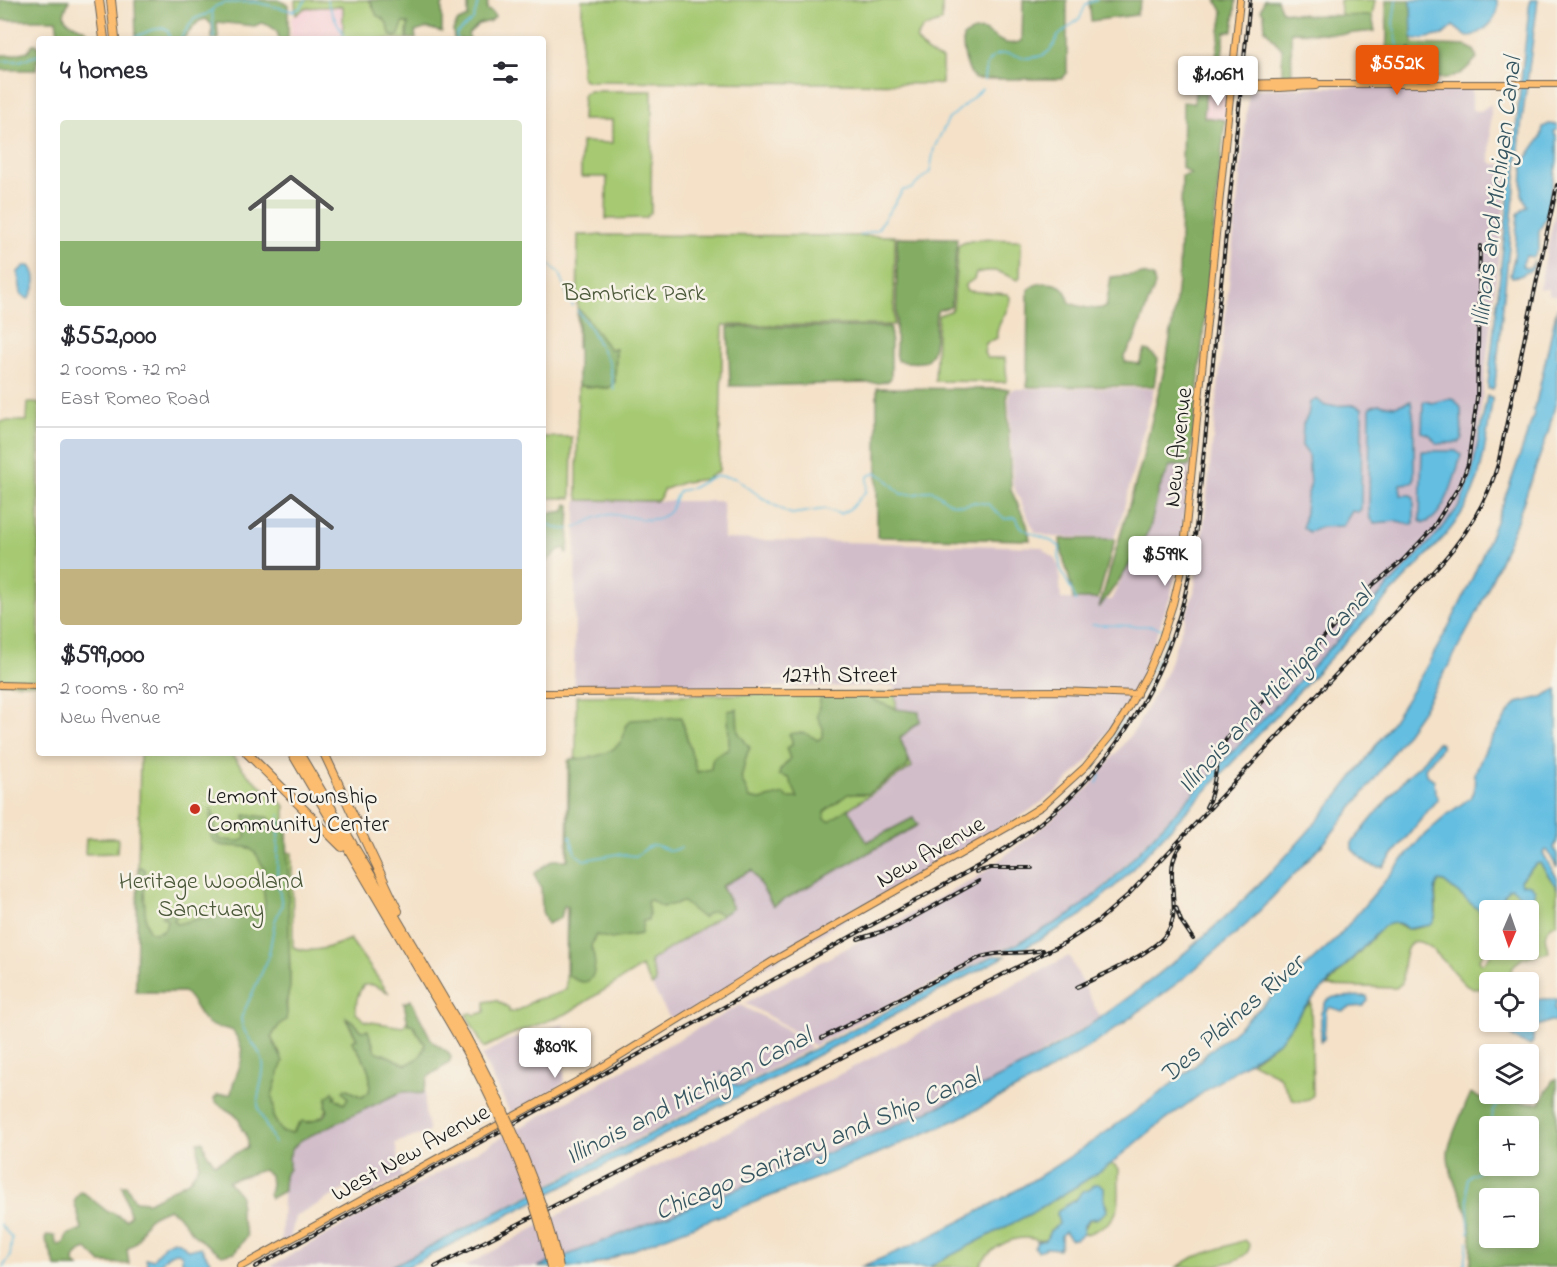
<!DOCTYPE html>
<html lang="en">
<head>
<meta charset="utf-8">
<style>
  :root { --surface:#fff; --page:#f2f2f3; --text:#2b2b33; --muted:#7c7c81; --line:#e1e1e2; --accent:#ea580c }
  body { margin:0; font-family:"Indie Flower",sans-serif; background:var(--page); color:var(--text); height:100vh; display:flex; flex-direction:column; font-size:22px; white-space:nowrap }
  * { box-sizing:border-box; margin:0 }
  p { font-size:20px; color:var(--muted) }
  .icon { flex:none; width:33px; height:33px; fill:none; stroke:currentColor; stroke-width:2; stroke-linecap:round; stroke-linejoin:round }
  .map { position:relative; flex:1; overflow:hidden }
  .details { position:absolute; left:36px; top:36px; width:510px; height:720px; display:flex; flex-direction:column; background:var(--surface); border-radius:6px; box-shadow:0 3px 9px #0003 }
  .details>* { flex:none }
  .needle { width:39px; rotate:182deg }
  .controls { position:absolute; left:1479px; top:900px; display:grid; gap:12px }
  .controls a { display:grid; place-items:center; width:60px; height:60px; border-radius:6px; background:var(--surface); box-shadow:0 3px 9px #0003; font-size:30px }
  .price { position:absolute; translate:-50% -51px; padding:0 14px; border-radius:6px; background:#fff; color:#222; font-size:20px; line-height:39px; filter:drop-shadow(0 2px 3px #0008) }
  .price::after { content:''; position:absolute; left:50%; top:36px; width:18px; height:14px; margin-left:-9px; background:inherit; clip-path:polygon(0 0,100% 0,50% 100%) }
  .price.active { background:var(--accent); color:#fff }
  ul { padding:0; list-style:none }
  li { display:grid; align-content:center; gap:12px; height:318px; padding:0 24px }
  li+li { border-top:2px solid var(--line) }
  li span { display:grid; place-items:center; height:186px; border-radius:6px; color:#555 }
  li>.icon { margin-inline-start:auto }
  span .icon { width:108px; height:108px; fill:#fffc; stroke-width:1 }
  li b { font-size:26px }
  h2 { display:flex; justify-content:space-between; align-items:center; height:72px; padding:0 24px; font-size:26px }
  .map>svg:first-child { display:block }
</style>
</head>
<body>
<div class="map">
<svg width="1557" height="1267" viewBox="0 0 1557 1267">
  <rect width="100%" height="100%" fill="#f7f3e8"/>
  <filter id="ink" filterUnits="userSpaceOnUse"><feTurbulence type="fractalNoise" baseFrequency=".0167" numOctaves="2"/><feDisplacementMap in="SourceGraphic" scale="12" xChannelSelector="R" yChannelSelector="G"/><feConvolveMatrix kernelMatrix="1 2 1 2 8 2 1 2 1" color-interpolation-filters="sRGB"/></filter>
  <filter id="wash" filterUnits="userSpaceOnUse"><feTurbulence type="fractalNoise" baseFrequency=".008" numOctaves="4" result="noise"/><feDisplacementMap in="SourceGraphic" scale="24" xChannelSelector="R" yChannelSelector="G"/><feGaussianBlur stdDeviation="1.35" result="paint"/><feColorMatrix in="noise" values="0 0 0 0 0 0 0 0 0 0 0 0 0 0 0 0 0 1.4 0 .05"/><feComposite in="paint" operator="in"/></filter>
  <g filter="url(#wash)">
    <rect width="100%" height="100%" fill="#f4e1c8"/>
    <!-- built -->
    <path fill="#f6cfd6" d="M344 6 343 39H291V18L305 8Z
      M1207 88 1225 90 1228 98 1226 120 1203 118Z"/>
    <!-- industrial -->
    <path fill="#d1bdc9" d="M1329 87H1472V110L1480 111 1491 104 1490 161 1494 164 1509 165 1476 452 1471 477 1460 503 1439 532 1107 883 1077 910 1059 921 974 964 902 998 814 1046 781 1023 745 1003 976 878 1041 828 1089 787 1136 728 1167 671 1194 592 1205 515 1249 89Z
      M1557 203V296L1549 294V289H1539Z
      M1154 388 1120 523 1114 538 1053 537 1035 532 1013 485 1009 394 1012 389Z
      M1170 466H1190L1180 552 1170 598 1137 688 1089 759 1056 792 1017 819 672 1022 641 966 733 908 721 887 752 869 773 906 913 818 867 842 848 808 900 738 895 686 574 689 576 501H723L724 539 1041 547 1054 558 1059 567 1061 599 1111 600 1129 564 1150 528 1159 490Z
      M1069 956 1100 1017 1018 1068 975 1091 865 1139 537 1267H464L571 1208 739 1126Z
      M740 1005 781 1026 804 1042 811 1048 389 1267H269Z
      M564 1024V1083L511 1114 482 1056 506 1041Z
      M425 1089V1112L429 1132 395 1143 402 1177 369 1195 361 1180 295 1217 290 1239 281 1243 284 1176 289 1169V1157L292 1149 301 1140 397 1094 407 1090 423 1093Z"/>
    <!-- green -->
    <path fill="#a6c972" stroke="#617247" stroke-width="1.5" d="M295 0H368L371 2C375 17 393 25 408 23L407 39H343V6L305 8 296 15Z
      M582 0H942V21L923 28 916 39C923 50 930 55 942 59V84L587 81 582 78 581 74Z
      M1340 0H1375L1372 16H1341Z
      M589 91H652L651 213 645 218 606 219 607 177H581V142L612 143V120H582L583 94Z
      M578 235 895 236 894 325H723L719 471 706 479 684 482 663 490 660 498 656 501 579 500 577 494 578 386 609 388 615 381 616 349 577 348Z
      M1021 240 1020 278 1017 280C1000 272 995 268 976 273L974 279C969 283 964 283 966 290L969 291 1007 294 1010 297C1010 313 995 323 997 338L986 343 984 353 987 358H1005L1007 380 1005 382 935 381 938 315 950 311 953 308 958 246C970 236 1006 240 1021 240Z
      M28 403H39V684L0 683V421H27Z
      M543 437H572L571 498H543Z
      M895 693 900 738 912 767 848 809 867 842 913 818 918 825 773 906 752 870 722 886 733 908 650 961 656 982 652 986 641 967 566 1014 510 1035 484 1048 466 1014 472 1013 475 1015 485 1012V1002L496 1000 509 1008V1012C519 1013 526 1004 535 1000 545 996 557 996 566 989L568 761 575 759C577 754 576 706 576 696Z
      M140 753H230L248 775 285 806 283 992H136Z
      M86 838H118L117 853 85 854Z
      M287 852 292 853 293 947C311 955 333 947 350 939L388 992 373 985H364C357 993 356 1002 356 1013L365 1021 403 1027 407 1021 408 1024H412L425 1044C424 1056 416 1060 406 1065L388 1056 375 1051C373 1043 371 1033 361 1031L354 1022 346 1020 357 1039 352 1042C363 1057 374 1072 369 1092L362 1097 352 1093 348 1088 344 1091 348 1098 347 1102 344 1104 336 1100 333 1092C328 1114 323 1121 299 1123L292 1133H282L273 1117 272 1095 280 1066V1054L271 1037 287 1013C285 999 291 986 290 971 288 932 288 892 287 852Z
      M1540 863 1557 888V923C1542 929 1544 939 1549 952L1523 958 1514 965 1505 982H1490L1489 988C1482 989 1474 990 1467 986 1457 980 1421 924 1408 947 1402 956 1403 973 1402 983L1396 988 1327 986 1384 926C1403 918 1398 929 1410 929 1415 929 1420 927 1425 926 1446 922 1429 894 1439 881L1444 882 1489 918V945L1479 959 1481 963H1484L1494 950H1528V910H1503L1497 906 1508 889 1512 887 1516 891 1532 886 1522 884 1520 880 1536 864Z
      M1311 1003 1313 1095C1306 1103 1303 1102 1293 1100L1279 1076 1251 1062 1280 1041 1303 1009Z
      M1107 1164 1115 1165 1119 1169C1117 1193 1126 1215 1100 1228 1095 1231 1089 1234 1083 1234L1082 1231 1090 1219H1096L1107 1207 1104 1199V1187L1100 1184C1094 1185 1062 1209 1057 1214L1059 1224 1050 1231 1046 1240C1038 1241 1035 1239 1027 1238 1008 1237 987 1251 979 1267H929L1040 1208Z
      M1245 1240 1250 1245C1248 1267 1197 1267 1177 1267L1194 1257Z"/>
    <!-- forest -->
    <path fill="#84ad64" stroke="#506440" stroke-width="1.5" fill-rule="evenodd" d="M0 0H69L64 14 66 20 87 31 88 39H59L56 20H0Z
      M135 0H278L288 4V39H279L277 31 268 25 261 23 255 26 217 22 218 39H212V25L206 19 199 21 183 39H136Z
      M368 0H445L442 6V32L427 28 415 32 416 39H407L408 23H403L399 35 395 37 390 35C389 26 386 18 377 16L371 2Z
      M468 0H488L487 10 492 12 495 17 491 21 479 24 468 34 470 39H454L453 30 458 21 468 17Z
      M1023 0H1067V73L1062 79H975C966 70 962 49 963 37 992 16 993 53 1022 41Z
      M1089 0H1142L1136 15 1091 21Z
      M1216 0H1236L1233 31 1225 32 1222 55 1226 62 1224 71 1217 77 1213 74 1223 13Z
      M1264 0H1277L1282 11 1307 15 1372 16 1375 31 1344 34 1291 32 1292 75 1289 79 1282 80V49L1265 29 1264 14 1261 10Z
      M1386 0H1411L1413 44 1466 46 1474 50 1477 58C1455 83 1452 77 1421 79L1413 72 1410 47 1406 72 1398 77 1383 78C1379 66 1384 61 1386 50 1388 34 1386 16 1386 0Z
      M33 44H36L39 48V60L37 61 36 70H0V55H11L28 51Z
      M1195 92H1206L1204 117 1225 120 1190 466H1170L1159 490 1150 528 1125 572 1099 608 1142 461 1167 357 1176 300 1179 270 1182 176 1191 174 1182 168 1183 102 1194 103Z
      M897 237 957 238 951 307 938 310 936 314C934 327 939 358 922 362 915 363 905 362 898 361L896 358Z
      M1143 274 1153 277 1155 285 1134 341 1124 356 1125 362 1139 364 1145 350 1149 351 1158 359 1154 386 1027 387 1028 290C1035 282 1050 281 1060 286 1066 289 1068 297 1070 303 1082 307 1093 311 1106 307L1111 277Z
      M578 309C592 320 597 336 610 349H616L615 382 609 388 578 386Z
      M728 327H889L891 328V378L888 381 879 383C829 383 780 386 730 386Z
      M877 388 1009 389 1007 394 1011 490 1027 524 1030 540 877 537Z
      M567 504 570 505 568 553H566L565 548 559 550 543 565V546L547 534 543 529V514L565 511Z
      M1060 539H1115L1098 599H1073C1072 578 1061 560 1060 539Z
      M821 696H864L896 709 919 712 920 721 900 738 909 761 907 767 867 794H848L824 812 825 819 830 821 848 808 867 842 913 818 918 825 773 906 752 870 721 886 733 908 722 915C713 909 709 911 703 918L683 902 662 907 651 900 647 901 649 914 648 920 643 921 641 934 611 939 596 935 591 946C600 968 593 996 567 974L568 906H564L561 918 547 924 542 911 541 887 536 879 535 873 553 860H568L570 759C592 759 626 753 625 726L631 720 681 717 697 772 711 769C712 753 716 756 729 749L728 711 737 709 738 732 750 748C744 757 745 767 741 778L750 798 760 800 784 794 788 798H798L789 778 779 775 780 770 790 759 786 748 792 745V740L789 734C801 731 807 732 817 740L823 737V728L817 716Z
      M211 809C218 818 212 830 220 840L241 841 246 837 244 830 245 815 268 817 273 823 287 822 290 987 286 1003 287 1013 286 1020 280 1024 271 1037 283 1061 272 1095 274 1106 273 1117 282 1132 292 1133 302 1121 309 1123 326 1115 328 1110 326 1107 327 1097 333 1092 336 1095 334 1097 344 1104 348 1098 343 1091 345 1088 362 1097 369 1092C374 1072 363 1057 352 1041L357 1039 346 1017 354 1022 361 1031 368 1030 375 1051 388 1056 406 1065C416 1060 424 1056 425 1044L412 1024H408L404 1003 411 1000 432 1041 448 1052 451 1057 449 1063 428 1077 423 1093C412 1096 412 1088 397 1094L301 1140 292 1149 289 1157V1169L284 1176V1191L271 1198 269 1194 271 1185 270 1175 263 1170 228 1181 240 1195V1215L247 1236 235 1252 222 1255 195 1236 177 1214 169 1209C162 1212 152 1215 147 1221 137 1232 145 1238 127 1249L129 1264 101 1263 87 1249C80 1251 74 1254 74 1263L79 1267H56L45 1238 47 1235 55 1236 56 1243 59 1245 64 1243 67 1235 82 1229 74 1201 80 1192 84 1193 108 1212H112L126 1220 130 1215 122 1185H126L135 1201 149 1202 190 1180 199 1165 198 1142 203 1141 206 1152 215 1164 248 1147V1141L245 1132 242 1130C241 1127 241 1123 239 1120 234 1110 219 1109 214 1099L218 1095 231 1094C235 1065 253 1061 233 1031 225 1027 215 1029 209 1024 199 1018 195 1001 184 992H136L138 868 141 867 145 870C144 884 144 896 145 910 147 922 144 941 165 929L167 920 161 916 167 913H177L178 915 174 919 177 924 210 916 231 918 263 917 265 903 263 887 265 870 256 854 249 848C234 843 210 853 210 829 211 822 210 815 211 809Z
      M1557 1079V1267H1470C1473 1246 1472 1227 1465 1207 1459 1191 1448 1172 1448 1154 1448 1141 1465 1107 1471 1093L1484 1101 1540 1103 1553 1080ZM1490 1126H1528V1166H1490ZM1490 1198H1528V1238H1490Z"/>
    <!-- water -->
    <path fill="#64bee1" stroke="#406d7e" stroke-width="1.5" d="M1411 0H1497C1503 16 1482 37 1466 36L1453 26 1443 35 1416 40 1412 37Z
      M1530 0H1538L1521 128 1495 384 1493 389H1488V384Z
      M1549 124 1557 125V129L1554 132 1557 138V161L1546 218 1539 231V248L1534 257 1526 256 1522 265 1525 268 1531 267 1534 261 1533 269 1520 276 1512 277 1510 275 1514 258 1518 214 1527 206 1522 194 1523 167 1527 157 1541 137 1543 127Z
      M24 266H30C38 275 36 291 28 299L21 294 18 272Z
      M1557 308V398L1548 433 1515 526 1478 611 1445 672 1422 711 1373 781 1325 842 1247 924 1183 979 1100 1040 1034 1080 958 1119 863 1160 589 1267H537C618 1235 700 1203 782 1171 861 1140 940 1109 1016 1069 1059 1047 1100 1019 1138 990 1274 887 1387 754 1462 600 1491 540 1514 476 1534 413L1533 410 1535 408Z
      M1487 396 1492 397V402C1483 459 1483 491 1445 536L1121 881 1078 918 1019 951H1003L1070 915 1108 884 1439 532 1460 505 1471 477Z
      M1451 398 1454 399 1461 408 1462 439 1459 442 1437 444 1430 435 1422 432 1423 403 1425 401 1432 403Z
      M1317 399 1325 406 1355 405 1362 408 1361 509 1358 512 1352 511 1343 526 1322 527 1309 532 1303 528 1306 501 1310 486 1308 454 1302 446V442L1303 424 1308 415 1310 402Z
      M1411 401 1414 422V481L1412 483 1400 484 1401 495H1411L1414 498V523L1412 525 1397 521 1374 523 1370 519 1369 511 1370 407 1378 404 1395 406Z
      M1422 451H1456L1461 455C1456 474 1445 518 1424 523L1420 521V515Z
      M1557 689V841L1554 848 1557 855V868L1548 851 1545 850 1543 853 1557 878V888L1540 863 1536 864 1520 880 1522 884 1530 885 1535 890 1533 897C1523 901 1518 893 1512 888L1508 889 1498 906 1503 910H1490L1489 918 1444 882 1439 881C1429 893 1442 913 1431 925L1407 929C1400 921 1394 922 1384 926L1303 1009 1280 1041 1219 1081 1153 1129 1111 1164 1077 1186 1032 1213 929 1267H860C983 1219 1094 1146 1197 1064L1208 1052 1230 1035 1337 938 1422 837 1448 814 1471 797 1474 792 1475 773 1486 748 1511 709 1517 703 1542 697Z
      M1437 742 1441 744V748L1425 768 1426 774 1434 780 1435 793 1438 798 1383 867C1369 868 1361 858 1352 849V843L1406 777 1420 765Z
      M993 956H1006L774 1078 407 1267H390L728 1094 732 1090 721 1075V1073C729 1079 732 1087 743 1086Z
      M1367 996 1368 1001 1363 1006 1351 1007 1342 1011 1329 1007 1326 1010 1324 1039 1321 1041V1013L1326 1001 1334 997Z
      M1533 999H1557L1555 1009 1557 1011V1022L1550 1021 1535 1027 1533 1033V1042L1530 1045C1518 1043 1507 1035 1506 1023L1528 1022 1529 1012 1534 1004Z
      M1095 1184H1100L1104 1187V1199L1107 1211 1098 1218 1089 1219 1084 1225 1083 1234 1076 1239H1071L1065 1232 1061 1235V1244L1059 1249 1046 1248 1037 1251 1034 1248 1037 1242 1046 1240 1050 1231 1059 1224 1057 1215 1058 1210 1076 1200 1082 1191 1089 1190Z
      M173 1240 181 1243 188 1250 201 1247 211 1263 205 1267H186L182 1261V1255L178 1252C169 1252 163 1260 158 1267H148L146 1259H153L165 1244Z"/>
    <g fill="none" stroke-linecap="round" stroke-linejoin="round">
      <!-- stream -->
      <path stroke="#64bee1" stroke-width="1.5" d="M327 0C327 6 342 31 346 39
        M212 10 214 39
        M1395 32 1393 23 1396 0
        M1395 35 1398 45
        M131 39 151 30 163 28 168 31 170 39
        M180 39 194 19 207 14 216 6 224 3 255 2 293 11 300 8 306 0
        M457 39 456 34 473 20 479 0
        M1025 58C1042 58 1053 53 1057 37L1080 18 1086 4 1097 0
        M0 61H19L39 55
        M984 80C985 54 1001 48 1023 58
        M543 232 547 241 545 260 560 274
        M860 235 877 230 903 190 911 189 930 172 934 148 948 120 982 89
        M561 276 569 300 573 306
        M577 310 590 328 609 363 614 390
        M543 522 560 529H570
        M575 528C584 524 594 517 605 515 625 511 651 529 669 512 674 506 674 497 679 491L692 488 708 479 719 476 735 478 761 497 786 512 792 514 825 509 840 514 851 508 866 491 868 476 876 473 884 477 901 494H916L932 490 950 503 964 505 975 502 988 504 1005 519 1015 517C1018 521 1019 526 1024 529 1036 537 1049 537 1060 547 1056 576 1069 578 1076 601
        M1092 625 1151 626 1163 629
        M1141 690 1167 642V633
        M1094 769 1095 763 1124 720
        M1097 773 1100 776 1097 783
        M570 836 575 853
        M278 838 280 815
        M577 855 584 860 618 854 636 856C654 844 648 841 670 851L681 848
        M1491 1126 1493 1110 1500 1103
        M274 1143C270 1129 259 1118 258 1105 257 1091 265 1077 263 1063 260 1046 242 1037 241 1018L268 959 275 921 282 905 277 878 278 840
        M0 1224 12 1238 10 1257 3 1267
        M1469 1233 1467 1178 1471 1174H1475L1490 1161
        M1462 1267 1465 1265 1468 1241"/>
    </g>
  </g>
  <g filter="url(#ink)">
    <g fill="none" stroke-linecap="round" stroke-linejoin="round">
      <!-- major casing -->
      <g stroke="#686158" stroke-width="8">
        <path id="major" d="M1235 84 1316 82 1317 84
          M1232 85C1258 91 1289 87 1316 86L1317 84H1557
          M0 685 39 686
          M543 693 1061 691 1137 694
          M240 1267 592 1073 776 959 1008 827 1042 806 1085 767 1112 734 1129 707 1148 672 1162 638 1173 604 1182 566 1240 0"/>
      </g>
      <!-- highway casing -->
      <g stroke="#686158" stroke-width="10">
        <path id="highway" d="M99 0 104 39
          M111 0 115 39
          M247 753 342 847
          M292 753 459 1038
          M299 753 465 1035
          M324 753 398 911"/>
      </g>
      <!-- major -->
      <use href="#major" stroke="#fcbd6f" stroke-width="6"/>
      <!-- highway -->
      <use href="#highway" stroke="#fcbd6f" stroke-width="8"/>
      <!-- rail casing -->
      <g stroke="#1c1c1c" stroke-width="4">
        <path id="rail" d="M1206 807C1212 797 1213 787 1215 776 1219 744 1227 734 1251 714L1374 584 1402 561 1432 529 1461 483 1468 464 1477 398 1480 246
          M976 872 991 868H1032
          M1176 907 1181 921 1193 939
          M858 939 896 927 979 881
          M1077 987C1100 976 1157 952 1168 931 1175 919 1174 907 1173 894 1172 876 1169 860 1181 845
          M822 1038 981 957C1001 950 1022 955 1043 950
          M255 1267 980 865C1005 849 1029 833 1051 814 1116 760 1163 681 1184 599 1192 566 1196 533 1199 499L1250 0
          M435 1267 1066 942 1098 921 1129 894 1441 563C1467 534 1487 502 1498 464L1557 185"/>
      </g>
      <!-- rail -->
      <use href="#rail" stroke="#f7f3e8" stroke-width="1.5" stroke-dasharray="4.5" stroke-linecap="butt"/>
      <!-- highway-bridge casing -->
      <g stroke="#686158" stroke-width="10" stroke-linecap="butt">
        <path id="highway-bridge" d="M465 1035C505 1109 540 1185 559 1267
          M459 1038C499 1109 534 1187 551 1267"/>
      </g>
      <!-- highway-bridge -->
      <use href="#highway-bridge" stroke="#fcbd6f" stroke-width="8"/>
    </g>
  </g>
  <!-- markers -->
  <circle fill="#c8321e" stroke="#f7f3e8" stroke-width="2" cx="195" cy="809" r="6"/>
  <g text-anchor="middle" stroke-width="5" stroke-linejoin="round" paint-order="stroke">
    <!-- park labels -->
    <g font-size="24" fill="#4c593a" stroke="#f7f3e8">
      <text x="634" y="300">Bambrick Park</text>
      <text x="211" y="888">Heritage Woodland<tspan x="211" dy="28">Sanctuary</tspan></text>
    </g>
    <!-- street labels -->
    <g font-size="24" fill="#1c1c1c" stroke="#f7f3e8">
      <text transform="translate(1177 447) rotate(-84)" y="8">New Avenue</text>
      <text x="840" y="682">127th Street</text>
      <text transform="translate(930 851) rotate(-30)" y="8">New Avenue</text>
      <text transform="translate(410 1152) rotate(-29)" y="8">West New Avenue</text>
    </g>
    <!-- poi labels -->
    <g font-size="24" fill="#1c1c1c" stroke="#f7f3e8" text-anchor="start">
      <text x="207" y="803">Lemont Township<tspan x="207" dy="28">Community Center</tspan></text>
    </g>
    <!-- water labels -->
    <g font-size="26" font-style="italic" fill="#355561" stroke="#f7f3e8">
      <text transform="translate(1495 192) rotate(-83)" y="9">Illinois and Michigan Canal</text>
      <text transform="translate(1274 689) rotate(-47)" y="9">Illinois and Michigan Canal</text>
      <text transform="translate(1231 1018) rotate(-41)" y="9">Des Plaines River</text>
      <text transform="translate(688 1095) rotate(-27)" y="9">Illinois and Michigan Canal</text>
      <text transform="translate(817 1143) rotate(-23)" y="9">Chicago Sanitary and Ship Canal</text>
    </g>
  </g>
</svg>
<div class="controls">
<a><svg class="needle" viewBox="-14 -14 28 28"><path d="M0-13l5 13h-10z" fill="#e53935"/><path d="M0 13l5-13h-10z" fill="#7c7c81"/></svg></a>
<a><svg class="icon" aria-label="locate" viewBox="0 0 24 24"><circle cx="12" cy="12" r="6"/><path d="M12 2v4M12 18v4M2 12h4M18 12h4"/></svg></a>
<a><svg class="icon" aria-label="layers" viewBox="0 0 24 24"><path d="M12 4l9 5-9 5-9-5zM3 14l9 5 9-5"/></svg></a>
<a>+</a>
<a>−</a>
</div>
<b class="price active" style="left:1397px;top:96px">$552K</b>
<b class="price" style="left:1218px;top:107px">$1.06M</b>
<b class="price" style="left:1165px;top:587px">$599K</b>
<b class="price" style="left:555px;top:1079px">$809K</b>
<section class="details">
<h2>4 homes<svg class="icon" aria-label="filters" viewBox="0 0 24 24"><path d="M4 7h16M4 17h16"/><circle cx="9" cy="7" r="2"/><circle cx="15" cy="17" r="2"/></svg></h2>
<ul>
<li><span style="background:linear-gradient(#dfe7d0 65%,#8fb573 0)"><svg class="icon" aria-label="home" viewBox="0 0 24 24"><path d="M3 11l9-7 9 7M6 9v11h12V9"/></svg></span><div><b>$552,000</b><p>2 rooms · 72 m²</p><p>East Romeo Road</p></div></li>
<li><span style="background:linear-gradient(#c9d6e8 70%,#c2b280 0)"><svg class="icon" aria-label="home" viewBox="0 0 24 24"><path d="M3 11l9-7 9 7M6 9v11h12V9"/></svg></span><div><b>$599,000</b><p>2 rooms · 80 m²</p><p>New Avenue</p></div></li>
</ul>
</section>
</div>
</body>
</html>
